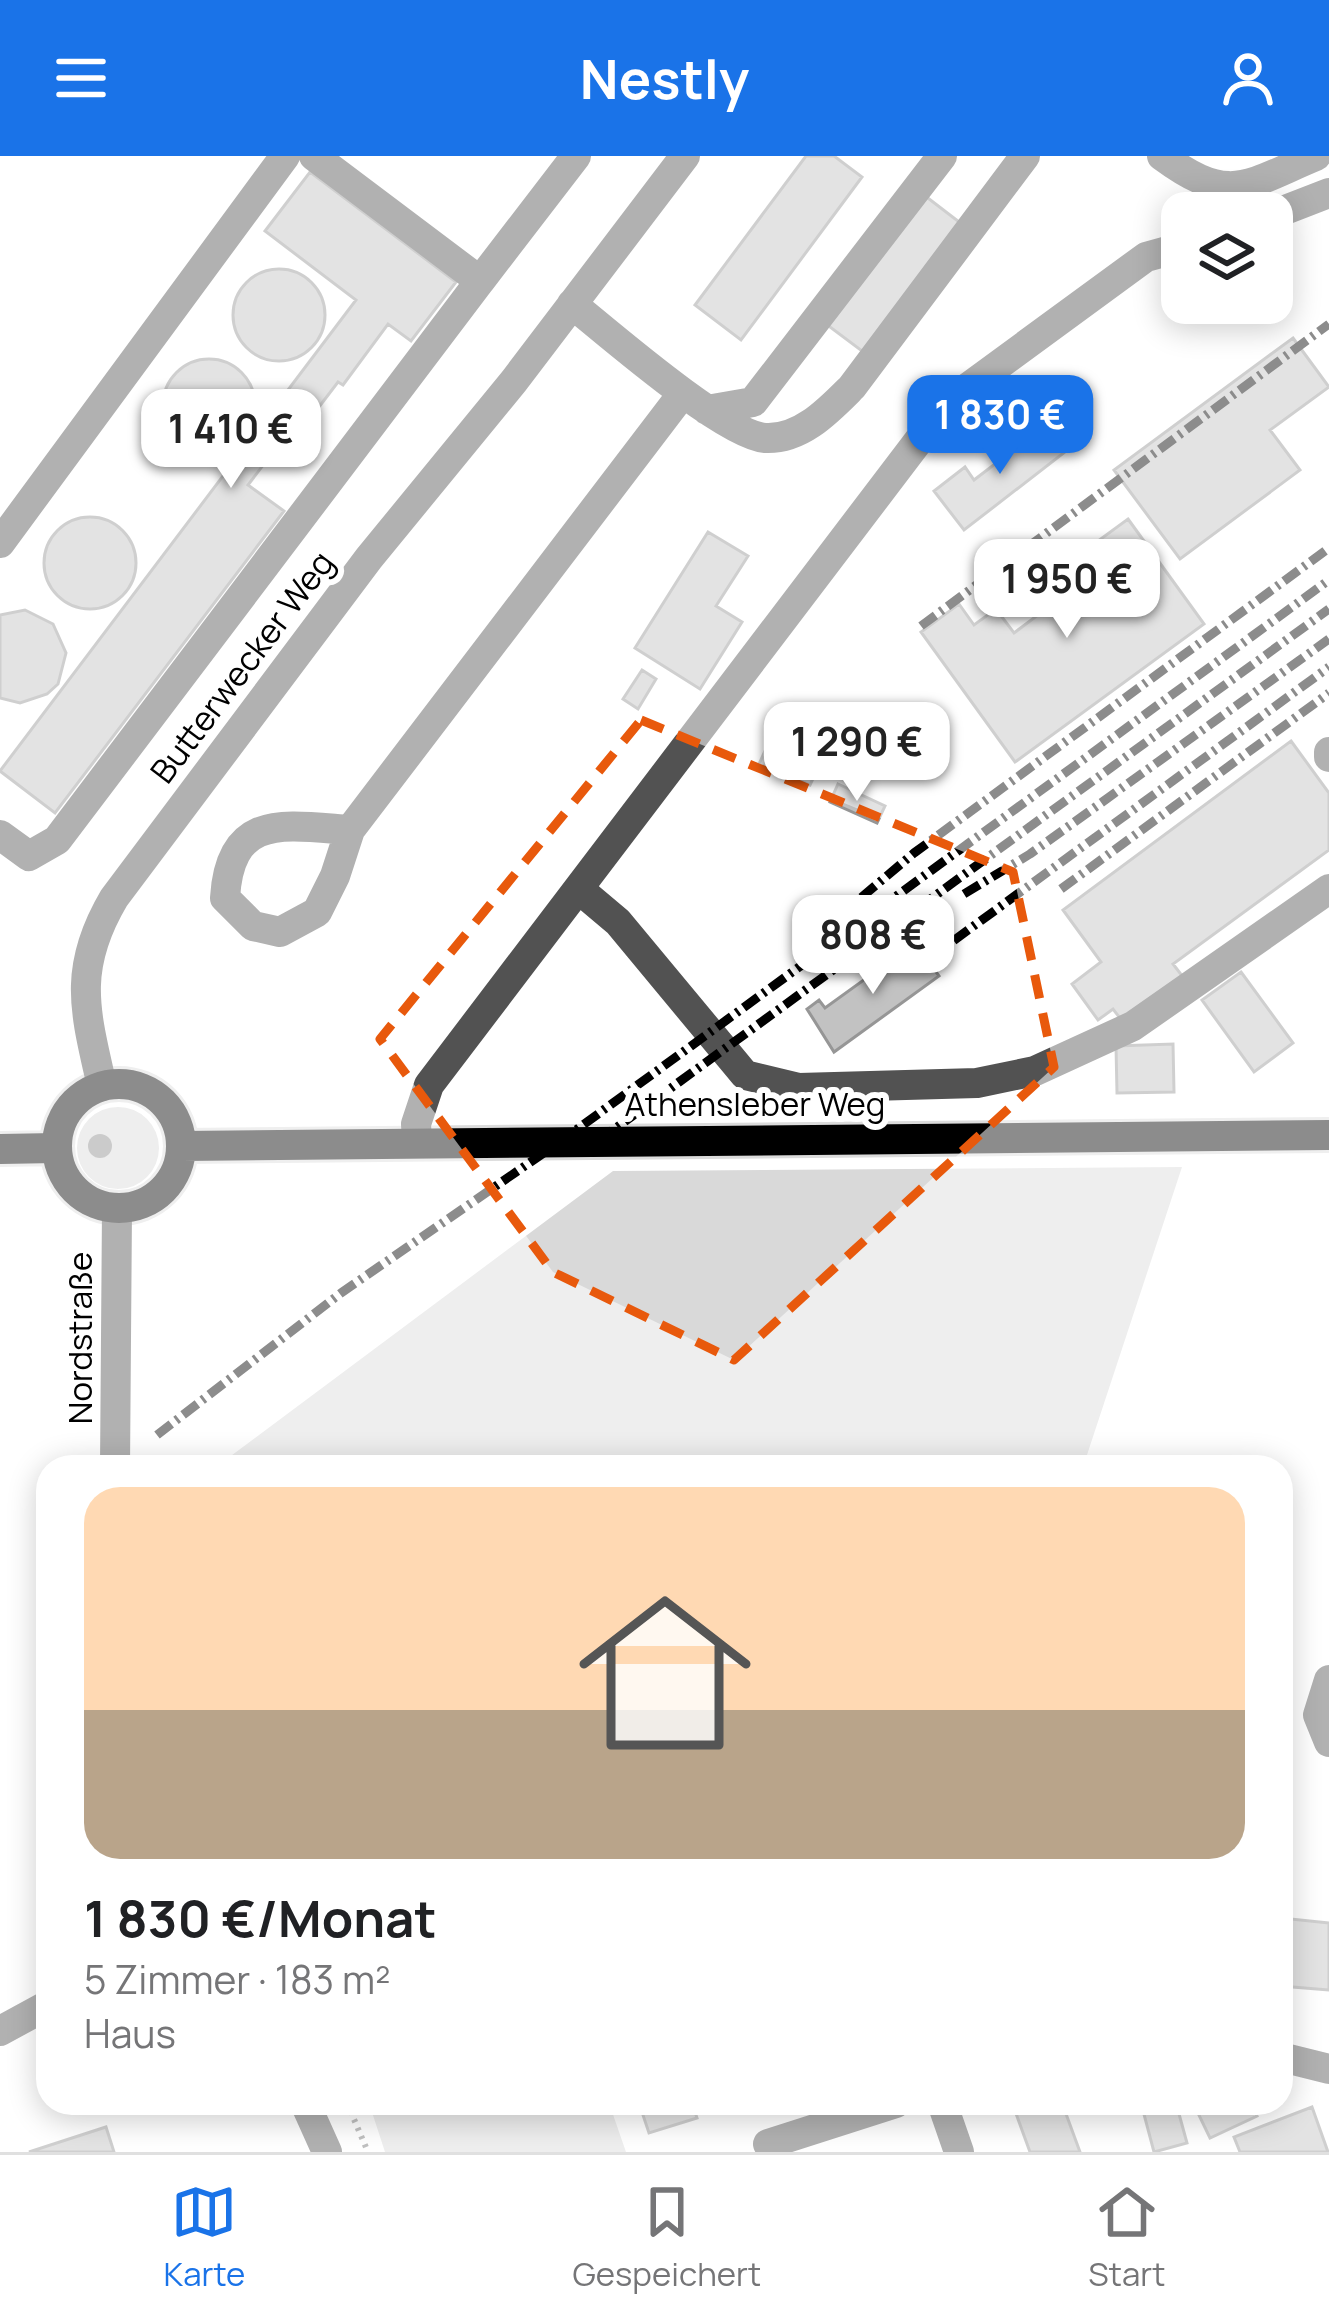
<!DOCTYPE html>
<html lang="de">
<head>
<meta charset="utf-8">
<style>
  :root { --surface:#fff; --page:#f6f6f6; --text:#202124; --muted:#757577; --line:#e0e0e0; --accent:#1a73e8 }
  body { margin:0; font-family:Manrope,sans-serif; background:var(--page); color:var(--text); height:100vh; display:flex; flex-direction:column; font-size:45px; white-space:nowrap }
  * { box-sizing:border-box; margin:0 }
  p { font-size:39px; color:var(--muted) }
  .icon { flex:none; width:66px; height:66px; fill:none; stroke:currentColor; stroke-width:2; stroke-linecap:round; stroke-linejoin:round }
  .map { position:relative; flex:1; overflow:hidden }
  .details { position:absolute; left:36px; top:1299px; width:1257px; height:660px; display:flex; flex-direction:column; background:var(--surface); border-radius:36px; box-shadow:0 6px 30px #0003 }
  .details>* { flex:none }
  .buttons { position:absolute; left:1161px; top:36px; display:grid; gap:24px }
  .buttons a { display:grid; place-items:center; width:132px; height:132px; border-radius:24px; background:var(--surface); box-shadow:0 6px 30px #0003; font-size:60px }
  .price { position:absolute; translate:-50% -102px; padding:0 27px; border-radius:24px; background:#fff; color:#222; font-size:39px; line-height:78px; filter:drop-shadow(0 3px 6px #0008) }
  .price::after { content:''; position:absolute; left:50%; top:72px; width:36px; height:27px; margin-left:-18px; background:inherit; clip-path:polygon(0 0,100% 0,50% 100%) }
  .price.selected { background:var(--accent); color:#fff }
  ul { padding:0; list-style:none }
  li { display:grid; align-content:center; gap:24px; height:636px; padding:0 48px }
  li span { display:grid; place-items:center; height:372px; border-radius:36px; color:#555 }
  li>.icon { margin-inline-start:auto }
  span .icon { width:216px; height:216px; fill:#fffc; stroke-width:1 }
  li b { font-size:51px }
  header { display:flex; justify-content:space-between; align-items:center; height:156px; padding:0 48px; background:var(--accent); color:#fff; font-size:54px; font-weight:700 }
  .menu { display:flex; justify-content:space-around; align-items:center; height:168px; border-top:3px solid var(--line); background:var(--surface); font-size:33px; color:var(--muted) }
  .menu a { display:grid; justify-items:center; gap:6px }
  .menu .selected { color:var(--accent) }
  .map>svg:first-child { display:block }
</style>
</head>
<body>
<header><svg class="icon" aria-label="menu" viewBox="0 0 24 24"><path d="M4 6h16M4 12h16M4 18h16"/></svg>Nestly<svg class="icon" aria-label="person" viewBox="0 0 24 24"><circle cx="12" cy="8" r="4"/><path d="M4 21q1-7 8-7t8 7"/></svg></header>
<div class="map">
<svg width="1329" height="1996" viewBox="0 0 1329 1996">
  <rect width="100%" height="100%" fill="#fff"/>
  <!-- green -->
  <path fill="#d9d9d9" d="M77 992a41 41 0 1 1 82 0a41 41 0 1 1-82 0Z
    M1182 1011 1083 1311H216L613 1015Z
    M369 1947H609L626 1996H385Z"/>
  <!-- building -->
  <path fill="#c2c2c2" stroke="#969696" stroke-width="3" d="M806 0H834L862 21 741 184 695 149Z
    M310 16 456 126 411 185 388 168 343 229 338 226 293 285 286 279 248 329 284 355 55 657 0 615 356 144 265 75Z
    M920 36 967 72 870 201 822 165Z
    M233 159a46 46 0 1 1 92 0a46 46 0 1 1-92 0Z
    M1293 182 1329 231 1270 274 1300 314 1180 403 1114 314Z
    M163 249a46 46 0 1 1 92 0a46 46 0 1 1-92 0Z
    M1050 266 1070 292 964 374 934 335 965 311 974 324Z
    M44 407a46 46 0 1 1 92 0a46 46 0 1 1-92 0Z
    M1128 363 1204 468 1015 606 921 476 959 448 974 469 996 453 1014 477 1038 459 1024 439Z
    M708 376 748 400 716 450 742 466 700 533 635 492Z
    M25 454 53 468 66 497 58 528 47 538 20 547 0 542V459Z
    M642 514 656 523 638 553 623 543Z
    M1291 585 1329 637V694L1173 808 1183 821 1123 866 1113 853 1098 864 1072 828 1101 806 1063 754Z
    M765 595 816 616 810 629 759 608Z
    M838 628 885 650 877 667 830 646Z
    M915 787 939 820 834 896 807 853 819 844 825 852Z
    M1241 816 1293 887 1254 916 1202 844Z
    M1173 888 1174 936 1117 937 1116 890Z
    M1281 1762 1329 1767V1834L1281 1830Z
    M639 1947H692L697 1962 649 1977Z
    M1028 1947H1062L1080 1996H1030L1014 1952Z
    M1141 1947H1176L1187 1987 1154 1996Z
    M1208 1947 1233 1950 1251 1947 1257 1960 1210 1982 1196 1953Z
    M1312 1951 1328 1996H1240L1234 1981Z
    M106 1971 114 1996H29Z"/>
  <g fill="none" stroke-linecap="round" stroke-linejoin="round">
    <!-- major casing -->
    <g stroke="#dbdbdb" stroke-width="36">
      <path id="major" d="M57 990a62 62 0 1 1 124 0a62 62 0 1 1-124 0Z
        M182 990 1329 979
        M0 993 56 992"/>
    </g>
    <!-- path -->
    <path stroke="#747474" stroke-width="6" stroke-dasharray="3 6" stroke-linecap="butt" d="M347 1947 368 1996"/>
    <!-- minor -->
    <path stroke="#525252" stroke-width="30" d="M314 0 480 125 576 0
      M1162 0C1230 50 1246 29 1316 0
      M1272 59 1329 37
      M572 148C608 177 725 279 765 282 801 284 829 254 852 231L1025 0
      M707 254 753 246 942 0
      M0 387 285 0
      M1329 596V601
      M350 674C283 669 230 657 225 742L253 770 280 776 317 756 335 720 350 674 683 237
      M0 679 29 700 57 684 480 125
      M580 734 618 766 745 919 799 932 977 927 1035 915 1133 870 1329 733
      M102 930C85 855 72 813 114 742L369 402 514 225 685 0
      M417 987 416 968 429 929 948 246 1146 101 1182 91
      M115 1311 117 1053
      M1329 1524 1318 1559 1329 1586
      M0 1875 48 1849
      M1281 1901 1329 1913
      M305 1947 327 1996
      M942 1947 959 1996
      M768 1988 896 1947"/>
    <!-- major -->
    <use href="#major" stroke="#000" stroke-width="30"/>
    <!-- rail -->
    <path stroke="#000" stroke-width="9" stroke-dasharray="18 6 3 6" stroke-linecap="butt" d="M921 470 1329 168
      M1061 733 1329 537
      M964 738 1030 698 1329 483
      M811 784 914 697 1329 392
      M927 804 1329 511
      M598 985 1329 453
      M157 1279 341 1137 561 985 1329 424"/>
  </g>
  <!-- trees -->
  <circle fill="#8d8d8d" cx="100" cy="990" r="12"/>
  <!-- marked area -->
  <path d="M0 0H1329V1996H0ZM641 564 1013 716 1054 911 734 1204 553 1116 380 883Z" fill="#fff" fill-opacity=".55" fill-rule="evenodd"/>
  <path fill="none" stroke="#e8590c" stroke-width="9" stroke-dasharray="24 15" stroke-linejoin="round" d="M641 564 1013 716 1054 911 734 1204 553 1116 380 883Z"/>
  <g text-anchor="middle" stroke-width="12" stroke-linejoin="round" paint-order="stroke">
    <!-- street labels -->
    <g font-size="33" fill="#000" stroke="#fff">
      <text transform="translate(242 511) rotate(-53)" y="12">Butterwecker Weg</text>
      <text x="755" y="960">Athensleber Weg</text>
      <text transform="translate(80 1182) rotate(-90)" y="12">Nordstraße</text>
    </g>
  </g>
</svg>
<div class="buttons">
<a><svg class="icon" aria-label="layers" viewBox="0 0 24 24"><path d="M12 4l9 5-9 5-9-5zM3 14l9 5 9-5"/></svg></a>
</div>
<b class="price selected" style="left:1000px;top:321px">1 830 €</b>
<b class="price" style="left:231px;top:335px">1 410 €</b>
<b class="price" style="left:1067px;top:485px">1 950 €</b>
<b class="price" style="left:857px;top:648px">1 290 €</b>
<b class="price" style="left:873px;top:841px">808 €</b>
<section class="details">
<ul>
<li><span style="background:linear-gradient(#ffd9b3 60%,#b9a48a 0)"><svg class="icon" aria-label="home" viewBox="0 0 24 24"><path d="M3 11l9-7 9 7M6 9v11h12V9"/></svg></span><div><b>1 830 €/Monat</b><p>5 Zimmer · 183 m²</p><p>Haus</p></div></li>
</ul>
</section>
</div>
<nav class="menu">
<a class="selected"><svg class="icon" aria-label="map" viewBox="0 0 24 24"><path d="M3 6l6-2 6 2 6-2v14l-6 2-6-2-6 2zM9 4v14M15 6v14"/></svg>Karte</a>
<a><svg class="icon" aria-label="saved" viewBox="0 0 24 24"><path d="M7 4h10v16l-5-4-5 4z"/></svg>Gespeichert</a>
<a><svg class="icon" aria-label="home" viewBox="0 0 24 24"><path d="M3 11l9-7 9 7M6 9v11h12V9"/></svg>Start</a>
</nav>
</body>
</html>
